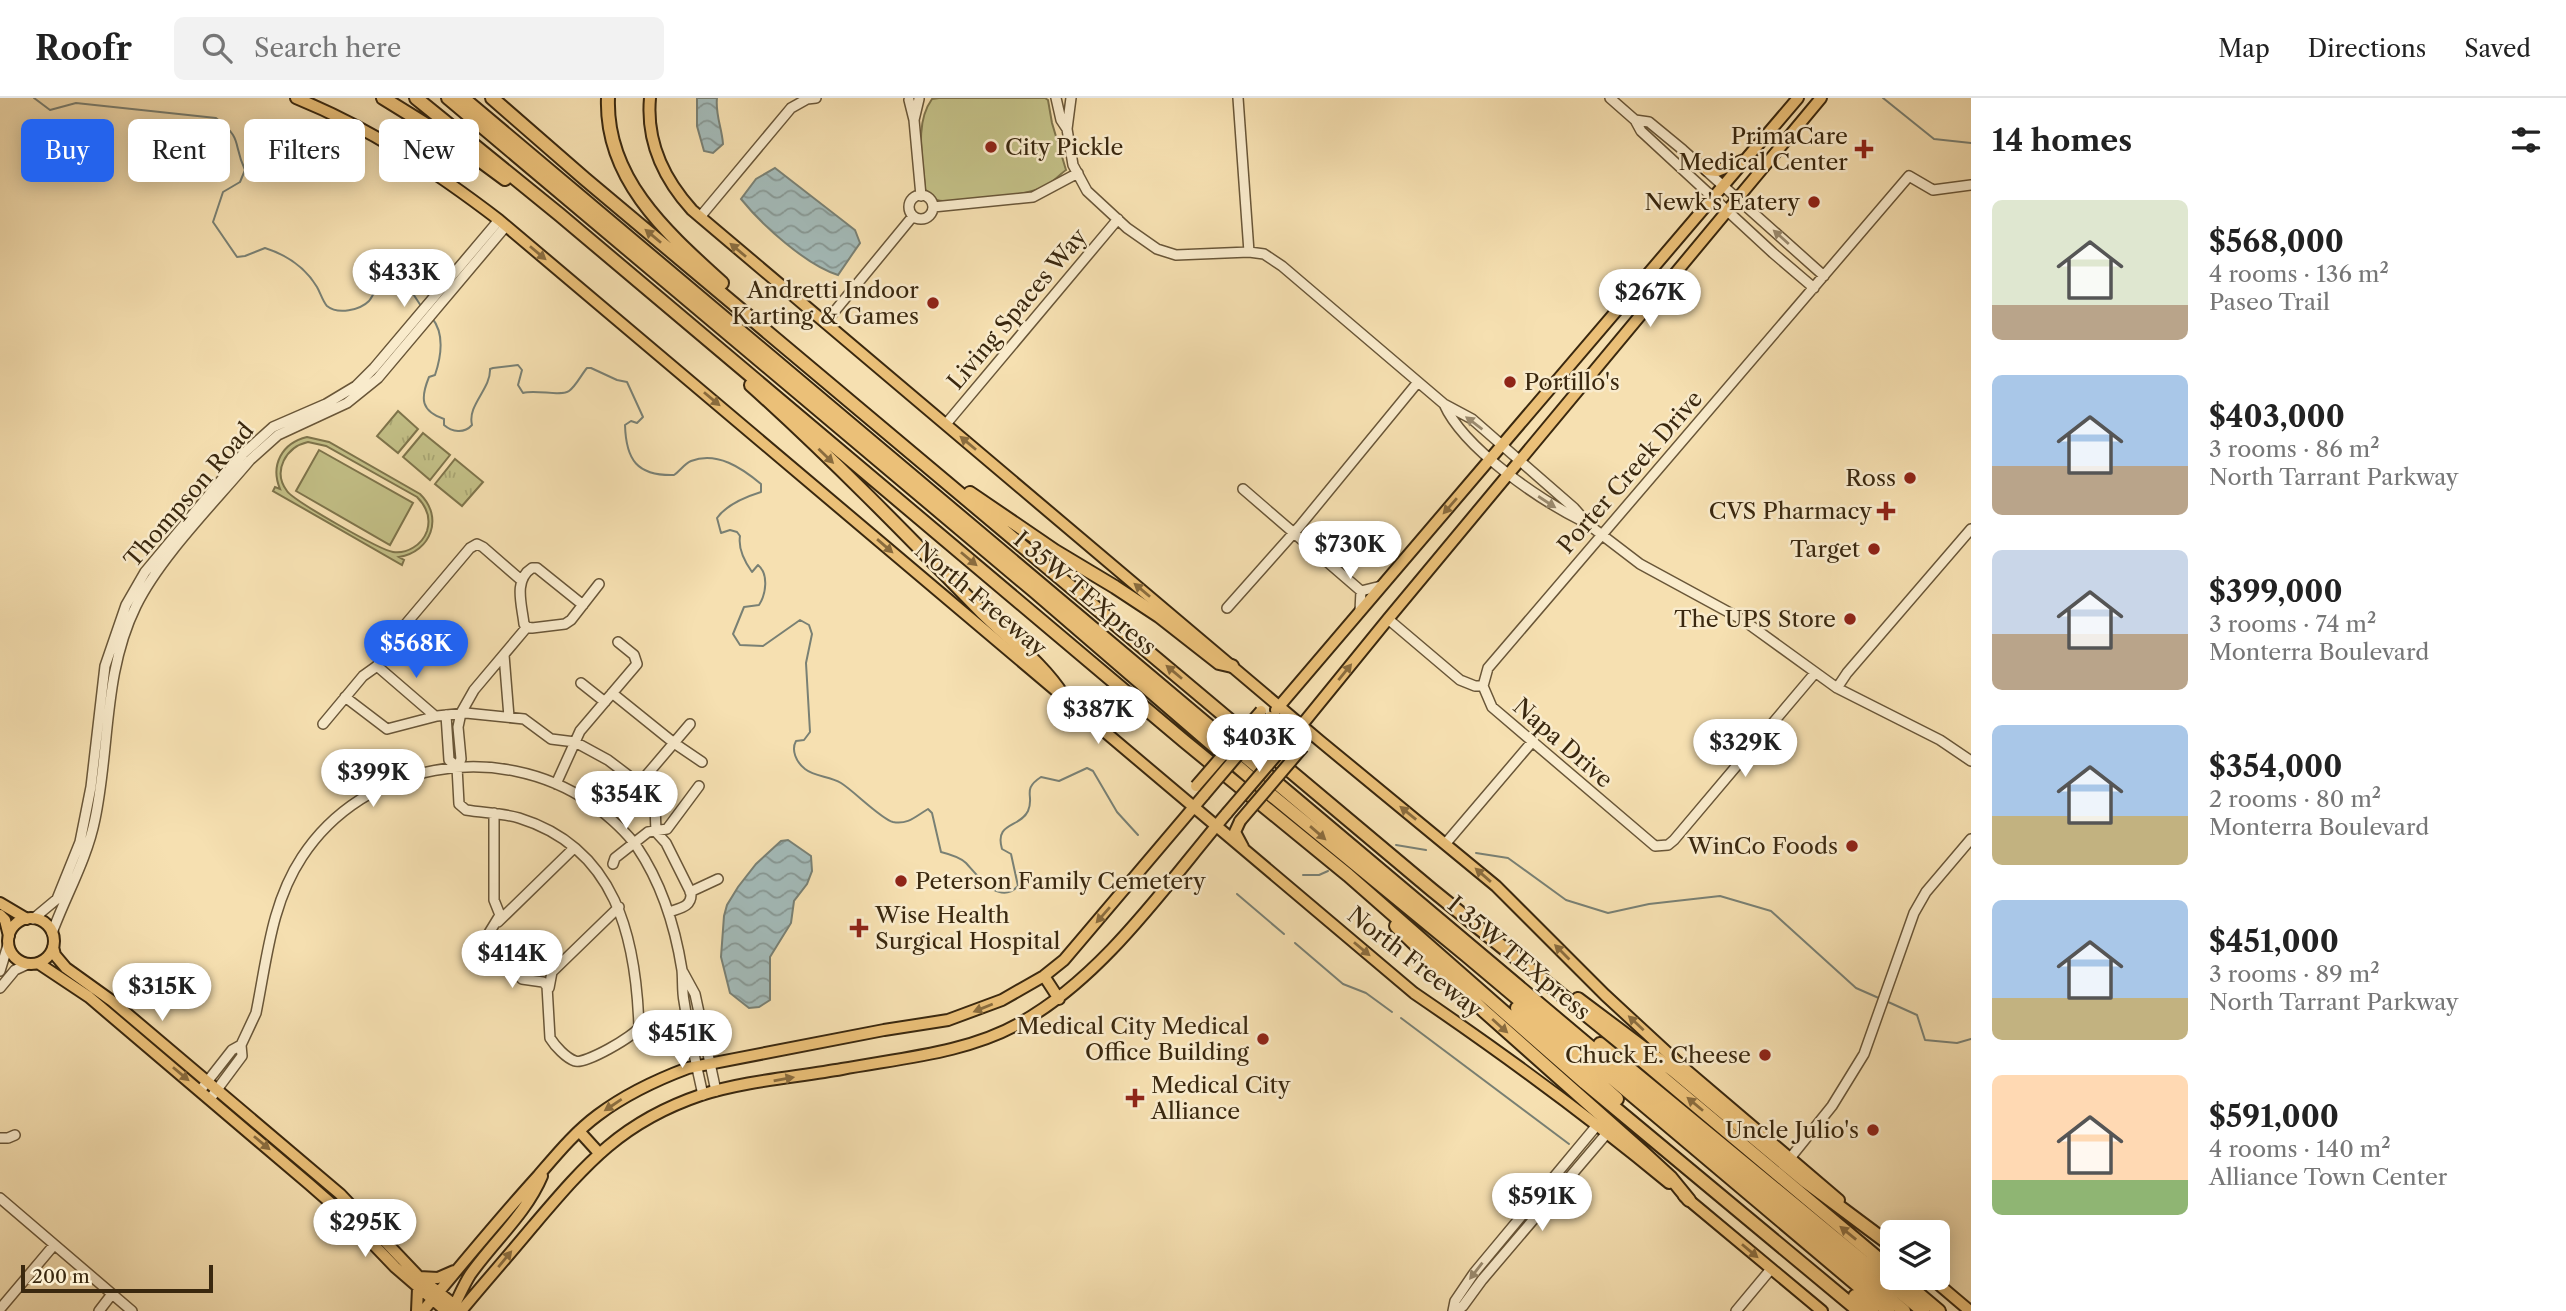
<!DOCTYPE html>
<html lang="en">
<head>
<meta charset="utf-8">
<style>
  :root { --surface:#fff; --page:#f2f2f2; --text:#222; --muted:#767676; --line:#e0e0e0; --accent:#2563eb }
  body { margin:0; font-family:"Libre Caslon Text",serif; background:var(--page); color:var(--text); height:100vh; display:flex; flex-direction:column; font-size:26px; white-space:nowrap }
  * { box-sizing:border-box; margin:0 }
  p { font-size:23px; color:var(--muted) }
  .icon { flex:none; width:38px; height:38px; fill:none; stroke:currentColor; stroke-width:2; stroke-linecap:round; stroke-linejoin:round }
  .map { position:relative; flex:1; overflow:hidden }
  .details { display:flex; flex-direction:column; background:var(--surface); width:595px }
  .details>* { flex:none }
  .top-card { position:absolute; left:21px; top:21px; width:665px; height:63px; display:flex; gap:14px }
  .fabs { position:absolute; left:1880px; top:1122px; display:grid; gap:14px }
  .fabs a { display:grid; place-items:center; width:70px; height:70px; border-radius:10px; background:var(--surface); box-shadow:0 4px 18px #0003; font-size:35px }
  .scale { position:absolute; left:21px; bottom:18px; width:192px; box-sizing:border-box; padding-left:7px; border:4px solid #3a280f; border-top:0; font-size:19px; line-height:24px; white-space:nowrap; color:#3a280f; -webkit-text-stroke:5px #f9ebcc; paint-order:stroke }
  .price { position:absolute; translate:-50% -60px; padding:0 16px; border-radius:24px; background:#fff; color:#222; font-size:23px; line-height:46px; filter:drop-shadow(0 2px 4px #0008) }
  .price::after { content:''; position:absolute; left:50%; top:42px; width:21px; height:16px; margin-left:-10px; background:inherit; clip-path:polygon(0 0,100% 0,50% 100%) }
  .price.selected { background:var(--accent); color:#fff }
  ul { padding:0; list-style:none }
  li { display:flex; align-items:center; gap:21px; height:175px; padding:0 21px }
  li span { display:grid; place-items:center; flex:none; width:196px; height:140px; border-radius:10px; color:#555 }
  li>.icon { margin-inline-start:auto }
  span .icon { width:84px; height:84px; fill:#fffc; stroke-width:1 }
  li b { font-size:30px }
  h2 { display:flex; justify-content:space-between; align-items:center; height:84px; padding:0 21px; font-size:30px }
  .pill { padding:0 24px; border-radius:10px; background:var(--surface); box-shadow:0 4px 18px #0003; font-size:24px; line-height:63px }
  .pill.selected { background:var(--accent); color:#fff }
  header { display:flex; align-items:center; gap:42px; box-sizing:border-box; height:98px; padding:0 35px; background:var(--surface); border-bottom:2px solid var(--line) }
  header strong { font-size:33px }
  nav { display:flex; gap:38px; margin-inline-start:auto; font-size:24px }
  .search { width:490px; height:63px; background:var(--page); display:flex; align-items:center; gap:18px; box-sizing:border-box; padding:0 24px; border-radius:10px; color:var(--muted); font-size:26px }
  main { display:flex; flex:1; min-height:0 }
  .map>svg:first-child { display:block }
</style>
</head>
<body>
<header>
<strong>Roofr</strong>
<div class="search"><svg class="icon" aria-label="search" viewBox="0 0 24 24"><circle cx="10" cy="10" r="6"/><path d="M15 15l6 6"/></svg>Search here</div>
<nav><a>Map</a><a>Directions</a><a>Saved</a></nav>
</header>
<main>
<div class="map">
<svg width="1971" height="1213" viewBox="0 0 1971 1213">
  <defs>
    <pattern id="park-tufts" width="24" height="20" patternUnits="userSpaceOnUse" patternTransform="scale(1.75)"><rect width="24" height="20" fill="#c3c087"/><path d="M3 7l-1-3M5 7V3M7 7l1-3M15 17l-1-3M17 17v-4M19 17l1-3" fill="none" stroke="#a8a573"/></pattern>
    <pattern id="water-waves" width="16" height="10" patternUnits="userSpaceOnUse" patternTransform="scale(1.75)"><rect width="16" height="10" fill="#a3bab8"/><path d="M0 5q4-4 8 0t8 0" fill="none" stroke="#869794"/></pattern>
  </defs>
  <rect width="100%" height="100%" fill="#f6e0b1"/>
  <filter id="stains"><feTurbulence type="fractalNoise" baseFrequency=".00286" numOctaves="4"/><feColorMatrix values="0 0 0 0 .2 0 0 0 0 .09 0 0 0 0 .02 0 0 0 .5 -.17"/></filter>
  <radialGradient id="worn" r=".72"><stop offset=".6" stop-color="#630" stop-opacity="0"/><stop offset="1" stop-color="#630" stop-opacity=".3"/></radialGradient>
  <!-- green -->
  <path fill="#c3c087" stroke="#7e744b" stroke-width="2" fill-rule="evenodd" d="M939 0H1045L1048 2 1052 25 1066 72C1059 77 1052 85 1044 89 1028 97 953 107 937 102 931 99 928 96 925 91 923 62 914 26 932 1Z
    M307 339 329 344 420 396C444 419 431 454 399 459L404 462 402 467 273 393 275 389 280 391C270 367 282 345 307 339ZM308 344 326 348 417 399C426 408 431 420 427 433 422 447 407 456 393 454 380 452 294 403 287 393 272 373 286 349 308 344Z
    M319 352 413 405 390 447 296 393Z"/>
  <!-- park -->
  <path fill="url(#park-tufts)" stroke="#7e744b" stroke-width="2" d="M398 313 418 331 398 355 377 338Z
    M423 335 450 357 430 382 403 359Z
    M455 361 483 384 462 408 435 386Z"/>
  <!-- water -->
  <path fill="url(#water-waves)" stroke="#798074" stroke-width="2" d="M697 0H717C715 16 722 30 723 46L713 55 704 53 697 28Z
    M775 70 855 132 860 145 838 177C806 167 762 127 741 101L756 81Z
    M788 742 811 758 812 773 807 786 794 803 791 825 770 859V902L759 909 749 910 730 895 721 859 724 818 727 807 738 789 756 766 781 743Z"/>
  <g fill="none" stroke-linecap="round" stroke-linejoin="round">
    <!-- stream -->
    <path stroke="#798074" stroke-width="2" d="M34 0 50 12 76 5 216 20C244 42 232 44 245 72L240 84 223 94 213 124 237 159 245 158 265 150C287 157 305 169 317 189 320 194 323 204 327 208 338 217 360 212 369 203 373 198 376 190 380 184L383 183 406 185 421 208
      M1883 0 1934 41 1971 45
      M432 220C445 236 441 259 435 277L429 279C420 301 421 313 444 321V327C452 334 464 336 472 327 467 307 491 291 490 271L493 270 518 267 522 272 518 287 523 295C536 291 561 299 569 293 576 288 581 277 587 270H591L617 282 627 284 643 319 637 325 631 323 625 327C626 362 637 378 674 377 680 373 684 366 691 363 717 353 742 370 761 386V394C745 399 727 406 717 420L721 435 730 432 737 434 740 438C738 450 745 464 752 474L758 467C769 476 766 496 759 507L744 509 733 536 740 547 763 548 800 522 809 527 812 536 806 565 810 634 804 642 796 643C791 652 796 664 805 671 815 679 830 678 841 685 854 693 881 721 893 724 908 727 916 718 928 711L932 715 941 754C949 756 960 759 966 765 978 778 999 808 1018 788L1011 756 1002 751C994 724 1020 730 1028 713 1035 698 1021 692 1041 679L1059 683 1087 670 1093 673 1117 714 1138 737
      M1396 747 1426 752
      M1476 755 1508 760 1566 802 1608 815 1649 806 1720 798 1771 813 1856 890 1881 901
      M1303 777H1319L1328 773
      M1237 796 1284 836
      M1295 845 1343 886 1366 895 1392 914
      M1886 903 1917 917 1925 942 1957 945 1971 941
      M1401 920 1569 1046"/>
    <!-- minor casing -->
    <g stroke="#695638" stroke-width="12">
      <path id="minor" d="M1056 0 1061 22 1067 31 1073 67 1087 93 1127 130 1157 151 1176 157 1249 154 1264 156 1282 168 1444 306 1472 321 1574 410 1589 427 1640 466 1743 522 1837 590 1940 642 1971 663
        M1238 0 1249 154
        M1610 0 1635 22 1641 33 1773 155 1814 190
        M909 2 914 22 919 1
        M914 22 921 98
        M1635 22 1649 24 1683 52 1824 178
        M1067 31 1071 0
        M909 109a12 12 0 1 1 24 0a12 12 0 1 1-24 0Z
        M933 109 1033 99 1078 75
        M700 119 791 10 807 1 816 0
        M825 225 913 118
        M1444 306C1464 351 1540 402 1584 424
        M946 326 1118 121
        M1243 391 1361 493
        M1227 510 1299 429 1418 284
        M1360 513 1361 493 1381 488
        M1388 521 1460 582 1475 588H1483L1492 609 1655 748 1668 747 1674 742 1815 575
        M527 529 524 526C522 507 513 482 532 470H537L583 507
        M527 529 532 530 565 526 571 522 599 486
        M504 557 509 619
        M377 568 435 618
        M581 585 605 604
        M1483 588 1488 570 1909 78 1933 92 1971 87
        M1837 590 1847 575 1971 431
        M612 595 674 645 702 664
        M345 599 387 631 437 618 466 615 524 621 551 641 575 644 608 662 637 684 642 694 655 707 656 734 666 745 691 795C692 809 680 810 669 814
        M446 617 449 662 457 669
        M323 626 363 578 377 568 388 547 470 450 477 446 483 449 521 482
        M556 686 580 633 637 566 634 557 618 544
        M639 686 690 626
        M494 715V802L500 817 489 835 487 842 522 881 543 884 547 888 550 940C555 948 566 960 575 963 584 967 635 938 639 929 636 839 616 750 519 720 502 715 484 715 466 712L459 706 457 669 461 661 458 629 461 615 474 592 527 529
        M1446 745 1532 644
        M613 766 615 760 648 734 667 731 699 688
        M690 794 718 781
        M33 821 57 801 80 744 91 689 105 568 126 507 145 474 243 356 273 329 326 306 356 288 374 270 499 122
        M498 824 574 750
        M52 835C66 797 87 761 95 721 110 650 103 575 136 508 160 459 214 405 250 362L278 337 347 305 378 280 506 128
        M0 873 8 847
        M683 874 695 896 716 993
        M0 890 15 872 28 866
        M549 890 552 874 619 809
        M203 989 232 952 241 947 256 915C267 861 271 806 302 759 364 664 498 641 591 705 607 717 625 732 637 749 662 786 675 828 682 872 683 882 682 893 684 903 689 935 696 966 703 997
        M210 1001 242 958 241 947
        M0 1040H8L15 1037
        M1791 1059 1832 1008 1864 956 1914 815 1926 794 1971 741
        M0 1100 132 1213
        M0 1211 54 1147
        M99 1213 112 1196
        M1453 1213 1455 1203 1474 1175 1598 1026
        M1457 1213 1463 1208 1482 1182 1608 1034
        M1736 1213 1771 1171"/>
    </g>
    <!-- major casing -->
    <g stroke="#3a280f" stroke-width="14">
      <path id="major" d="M296 0C370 30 435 73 499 122L1414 895C1502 955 1587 1017 1669 1085
        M650 0C646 44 664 81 692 112L1320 643 1496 788 1605 897 1684 970 1839 1102
        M1707 72 1717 73 1744 62
        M1276 612 1798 0
        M1292 639 1388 521 1821 0
        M1240 723 1235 734 1243 749
        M0 805 27 821
        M0 817 5 822 9 838
        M8 843a23 23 0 1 1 46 0a23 23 0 1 1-46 0Z
        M53 849 55 857 66 870 112 903 340 1096 419 1179 462 1213
        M38 865 89 899 309 1086 349 1121 395 1169 446 1213
        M1044 878 1059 901
        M579 1033 599 1055
        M1684 1098 1822 1213
        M419 1179 438 1180 454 1173
        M1931 1180 1970 1213
        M452 1212C458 1201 463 1188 470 1177 493 1144 526 1116 542 1078
        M417 1213 418 1190
        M423 1213C461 1167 498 1122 538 1078 557 1056 575 1034 598 1017 626 996 656 982 688 970L884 932 948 922 1002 902 1044 878 1064 862 1204 697
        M461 1213C485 1184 509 1157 533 1128 586 1066 621 1024 701 997 744 983 797 979 842 971 901 960 967 955 1020 925 1103 879 1166 787 1227 715"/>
    </g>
    <!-- highway casing -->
    <g stroke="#3a280f" stroke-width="16">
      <path id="highway" d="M383 0 459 47 505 81
        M416 0 560 117 1184 643 1348 777 1585 985 1859 1213
        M448 0 1034 493 1265 692 1466 857 1888 1213
        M463 0 1904 1213
        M492 0 585 81 1432 792 1632 954 1892 1172
        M608 0C605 81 667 135 722 185
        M751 287C831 359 907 437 982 514 1009 541 1043 566 1063 598
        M970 395 1055 453 1115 489 1159 518 1219 565 1232 568
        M1396 828 1484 913 1645 1056 1671 1080 1689 1102
        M1578 901 1674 973 1805 1083 1892 1148
        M1517 910 1617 1001
        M1600 946 1923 1213
        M1900 1180 1939 1213
        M1855 1198 1872 1213"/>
    </g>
    <!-- minor -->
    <use href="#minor" stroke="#f9ebcc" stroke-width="9"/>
    <!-- major -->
    <use href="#major" stroke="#ebc078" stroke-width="10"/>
    <!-- highway -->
    <use href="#highway" stroke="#ebc078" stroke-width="12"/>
    <!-- major-bridge casing -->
    <g stroke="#3a280f" stroke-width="14" stroke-linecap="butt">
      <path id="major-bridge" d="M1196 688 1261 613
        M1204 697 1270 619
        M1227 715 1292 639
        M1240 723 1303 649"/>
    </g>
    <!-- major-bridge -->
    <use href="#major-bridge" stroke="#ebc078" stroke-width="10"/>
  </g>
  <!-- one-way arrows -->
  <defs><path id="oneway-solid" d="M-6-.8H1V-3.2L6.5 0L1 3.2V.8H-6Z" transform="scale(1.75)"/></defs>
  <g fill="#8a6c3e">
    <use href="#oneway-solid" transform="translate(653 138) rotate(-140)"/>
    <use href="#oneway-solid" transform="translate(738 152) rotate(-140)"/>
    <use href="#oneway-solid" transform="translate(538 155) rotate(40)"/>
    <use href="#oneway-solid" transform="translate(712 301) rotate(40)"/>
    <use href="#oneway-solid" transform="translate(968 345) rotate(-140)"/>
    <use href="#oneway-solid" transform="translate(826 358) rotate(44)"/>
    <use href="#oneway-solid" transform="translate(1450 408) rotate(131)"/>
    <use href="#oneway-solid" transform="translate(885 448) rotate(41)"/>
    <use href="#oneway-solid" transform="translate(969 461) rotate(40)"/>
    <use href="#oneway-solid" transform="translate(1142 492) rotate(-140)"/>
    <use href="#oneway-solid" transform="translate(1174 574) rotate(-140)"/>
    <use href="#oneway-solid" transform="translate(1345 574) rotate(-51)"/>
    <use href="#oneway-solid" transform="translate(1408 715) rotate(-141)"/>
    <use href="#oneway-solid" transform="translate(1318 735) rotate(41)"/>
    <use href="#oneway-solid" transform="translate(1483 777) rotate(-139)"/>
    <use href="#oneway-solid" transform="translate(1103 817) rotate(131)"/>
    <use href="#oneway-solid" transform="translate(1362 851) rotate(40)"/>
    <use href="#oneway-solid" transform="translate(1562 854) rotate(-135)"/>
    <use href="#oneway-solid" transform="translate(983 910) rotate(158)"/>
    <use href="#oneway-solid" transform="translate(1636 925) rotate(-137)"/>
    <use href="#oneway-solid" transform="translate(1500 928) rotate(42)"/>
    <use href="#oneway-solid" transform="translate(181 976) rotate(40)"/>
    <use href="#oneway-solid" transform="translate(784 981) rotate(-10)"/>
    <use href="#oneway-solid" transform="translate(1695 1006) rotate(-140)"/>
    <use href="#oneway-solid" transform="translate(613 1007) rotate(146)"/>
    <use href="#oneway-solid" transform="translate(262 1045) rotate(40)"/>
    <use href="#oneway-solid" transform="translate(1848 1135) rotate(-141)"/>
    <use href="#oneway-solid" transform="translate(1750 1153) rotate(40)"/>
    <use href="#oneway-solid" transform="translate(505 1161) rotate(-50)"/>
  </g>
  <g fill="#9a8a6e">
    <use href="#oneway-solid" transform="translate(1781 139) rotate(-138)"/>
    <use href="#oneway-solid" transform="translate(1474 325) rotate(-143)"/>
    <use href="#oneway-solid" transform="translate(1547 404) rotate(33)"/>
    <use href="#oneway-solid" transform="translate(1476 1173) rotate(128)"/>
  </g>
  <!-- markers -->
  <g fill="#8f2418" stroke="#f9ebcc" stroke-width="2.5">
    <circle cx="991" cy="49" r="7"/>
    <path d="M1860.5 40.5h7v7h7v7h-7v7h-7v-7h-7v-7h7z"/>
    <circle cx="1814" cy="104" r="7"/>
    <circle cx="933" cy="205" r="7"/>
    <circle cx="1510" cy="284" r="7"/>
    <circle cx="1910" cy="380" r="7"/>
    <path d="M1882.5 402.5h7v7h7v7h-7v7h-7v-7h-7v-7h7z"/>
    <circle cx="1874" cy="451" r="7"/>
    <circle cx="1850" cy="521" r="7"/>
    <circle cx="1852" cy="748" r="7"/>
    <circle cx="901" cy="783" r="7"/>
    <path d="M855.5 819.5h7v7h7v7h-7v7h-7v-7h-7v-7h7z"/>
    <circle cx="1263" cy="941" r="7"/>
    <circle cx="1765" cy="957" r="7"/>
    <path d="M1131.5 989.5h7v7h7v7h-7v7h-7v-7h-7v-7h7z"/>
    <circle cx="1873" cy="1032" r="7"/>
  </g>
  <g text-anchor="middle" stroke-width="5" stroke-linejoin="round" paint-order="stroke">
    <!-- poi labels -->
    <g font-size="23" fill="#3a280f" stroke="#f9ebcc" text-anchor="end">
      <text x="1848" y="46">PrimaCare<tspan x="1848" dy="26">Medical Center</tspan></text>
      <text x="1005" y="57" text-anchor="start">City Pickle</text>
      <text x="1800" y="112">Newk's Eatery</text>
      <text x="919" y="200">Andretti Indoor<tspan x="919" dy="26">Karting &amp; Games</tspan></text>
      <text x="1524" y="292" text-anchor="start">Portillo's</text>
      <text x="1896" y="388">Ross</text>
      <text x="1872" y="421">CVS Pharmacy</text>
      <text x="1860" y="459">Target</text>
      <text x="1836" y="529">The UPS Store</text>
      <text x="1838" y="756">WinCo Foods</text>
      <text x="915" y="791" text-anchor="start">Peterson Family Cemetery</text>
      <text x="875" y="825" text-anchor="start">Wise Health<tspan x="875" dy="26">Surgical Hospital</tspan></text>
      <text x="1249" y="936">Medical City Medical<tspan x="1249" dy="26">Office Building</tspan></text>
      <text x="1751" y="965">Chuck E. Cheese</text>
      <text x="1151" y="995" text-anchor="start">Medical City<tspan x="1151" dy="26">Alliance</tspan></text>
      <text x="1859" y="1040">Uncle Julio's</text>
    </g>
    <!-- street labels -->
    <g font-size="23" fill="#3a280f" stroke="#f9ebcc">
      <text transform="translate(1017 211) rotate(-50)" y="8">Living Spaces Way</text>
      <text transform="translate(1630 374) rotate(-49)" y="8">Porter Creek Drive</text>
      <text transform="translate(189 397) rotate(-49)" y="8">Thompson Road</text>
      <text transform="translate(1085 495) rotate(40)" y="8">I 35W TEXpress</text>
      <text transform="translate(981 501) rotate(40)" y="8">North Freeway</text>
      <text transform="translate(1563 645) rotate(41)" y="8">Napa Drive</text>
      <text transform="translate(1519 860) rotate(40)" y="8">I 35W TEXpress</text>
      <text transform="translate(1415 864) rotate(38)" y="8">North Freeway</text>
    </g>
  </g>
  <rect width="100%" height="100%" filter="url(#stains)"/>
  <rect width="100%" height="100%" fill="url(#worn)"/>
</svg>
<div class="fabs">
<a><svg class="icon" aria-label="layers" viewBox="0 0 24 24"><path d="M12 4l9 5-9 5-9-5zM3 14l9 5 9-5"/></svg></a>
</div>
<div class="scale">200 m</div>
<b class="price" style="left:404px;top:211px">$433K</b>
<b class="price" style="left:1650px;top:231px">$267K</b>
<b class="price" style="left:1350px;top:483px">$730K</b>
<b class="price selected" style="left:416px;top:582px">$568K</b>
<b class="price" style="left:1098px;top:648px">$387K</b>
<b class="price" style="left:1259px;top:676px">$403K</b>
<b class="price" style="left:1745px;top:681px">$329K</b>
<b class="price" style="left:373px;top:711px">$399K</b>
<b class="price" style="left:626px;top:733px">$354K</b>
<b class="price" style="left:512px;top:892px">$414K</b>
<b class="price" style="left:162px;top:925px">$315K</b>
<b class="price" style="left:682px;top:972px">$451K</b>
<b class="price" style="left:1542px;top:1135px">$591K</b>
<b class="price" style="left:365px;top:1161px">$295K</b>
<div class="top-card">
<a class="pill selected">Buy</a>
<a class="pill">Rent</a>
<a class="pill">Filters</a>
<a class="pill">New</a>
</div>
</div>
<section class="details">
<h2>14 homes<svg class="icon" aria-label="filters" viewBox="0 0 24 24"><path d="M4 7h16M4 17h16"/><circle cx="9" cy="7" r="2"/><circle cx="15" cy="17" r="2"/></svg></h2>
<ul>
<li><span style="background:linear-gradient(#dfe7d0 75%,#b9a48a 0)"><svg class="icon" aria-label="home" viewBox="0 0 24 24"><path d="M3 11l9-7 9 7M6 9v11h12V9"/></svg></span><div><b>$568,000</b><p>4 rooms · 136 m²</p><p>Paseo Trail</p></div></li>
<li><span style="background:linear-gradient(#a9c7e8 65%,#b9a48a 0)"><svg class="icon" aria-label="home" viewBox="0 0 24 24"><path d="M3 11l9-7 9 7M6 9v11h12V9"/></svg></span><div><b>$403,000</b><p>3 rooms · 86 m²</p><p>North Tarrant Parkway</p></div></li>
<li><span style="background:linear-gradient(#c9d6e8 60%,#b9a48a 0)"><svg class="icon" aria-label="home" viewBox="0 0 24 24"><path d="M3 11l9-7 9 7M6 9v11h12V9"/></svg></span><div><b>$399,000</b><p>3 rooms · 74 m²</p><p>Monterra Boulevard</p></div></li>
<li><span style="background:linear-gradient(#a9c7e8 65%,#c2b280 0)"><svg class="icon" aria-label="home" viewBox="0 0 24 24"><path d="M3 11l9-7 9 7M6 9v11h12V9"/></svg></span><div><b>$354,000</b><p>2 rooms · 80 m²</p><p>Monterra Boulevard</p></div></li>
<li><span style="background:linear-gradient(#a9c7e8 70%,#c2b280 0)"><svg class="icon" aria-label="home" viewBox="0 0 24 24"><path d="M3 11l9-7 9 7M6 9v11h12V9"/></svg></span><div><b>$451,000</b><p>3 rooms · 89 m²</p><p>North Tarrant Parkway</p></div></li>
<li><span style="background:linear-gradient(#ffd9b3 75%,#8fb573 0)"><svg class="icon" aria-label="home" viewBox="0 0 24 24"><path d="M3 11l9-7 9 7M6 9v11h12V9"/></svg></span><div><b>$591,000</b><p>4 rooms · 140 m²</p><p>Alliance Town Center</p></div></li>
</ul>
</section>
</main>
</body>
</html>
